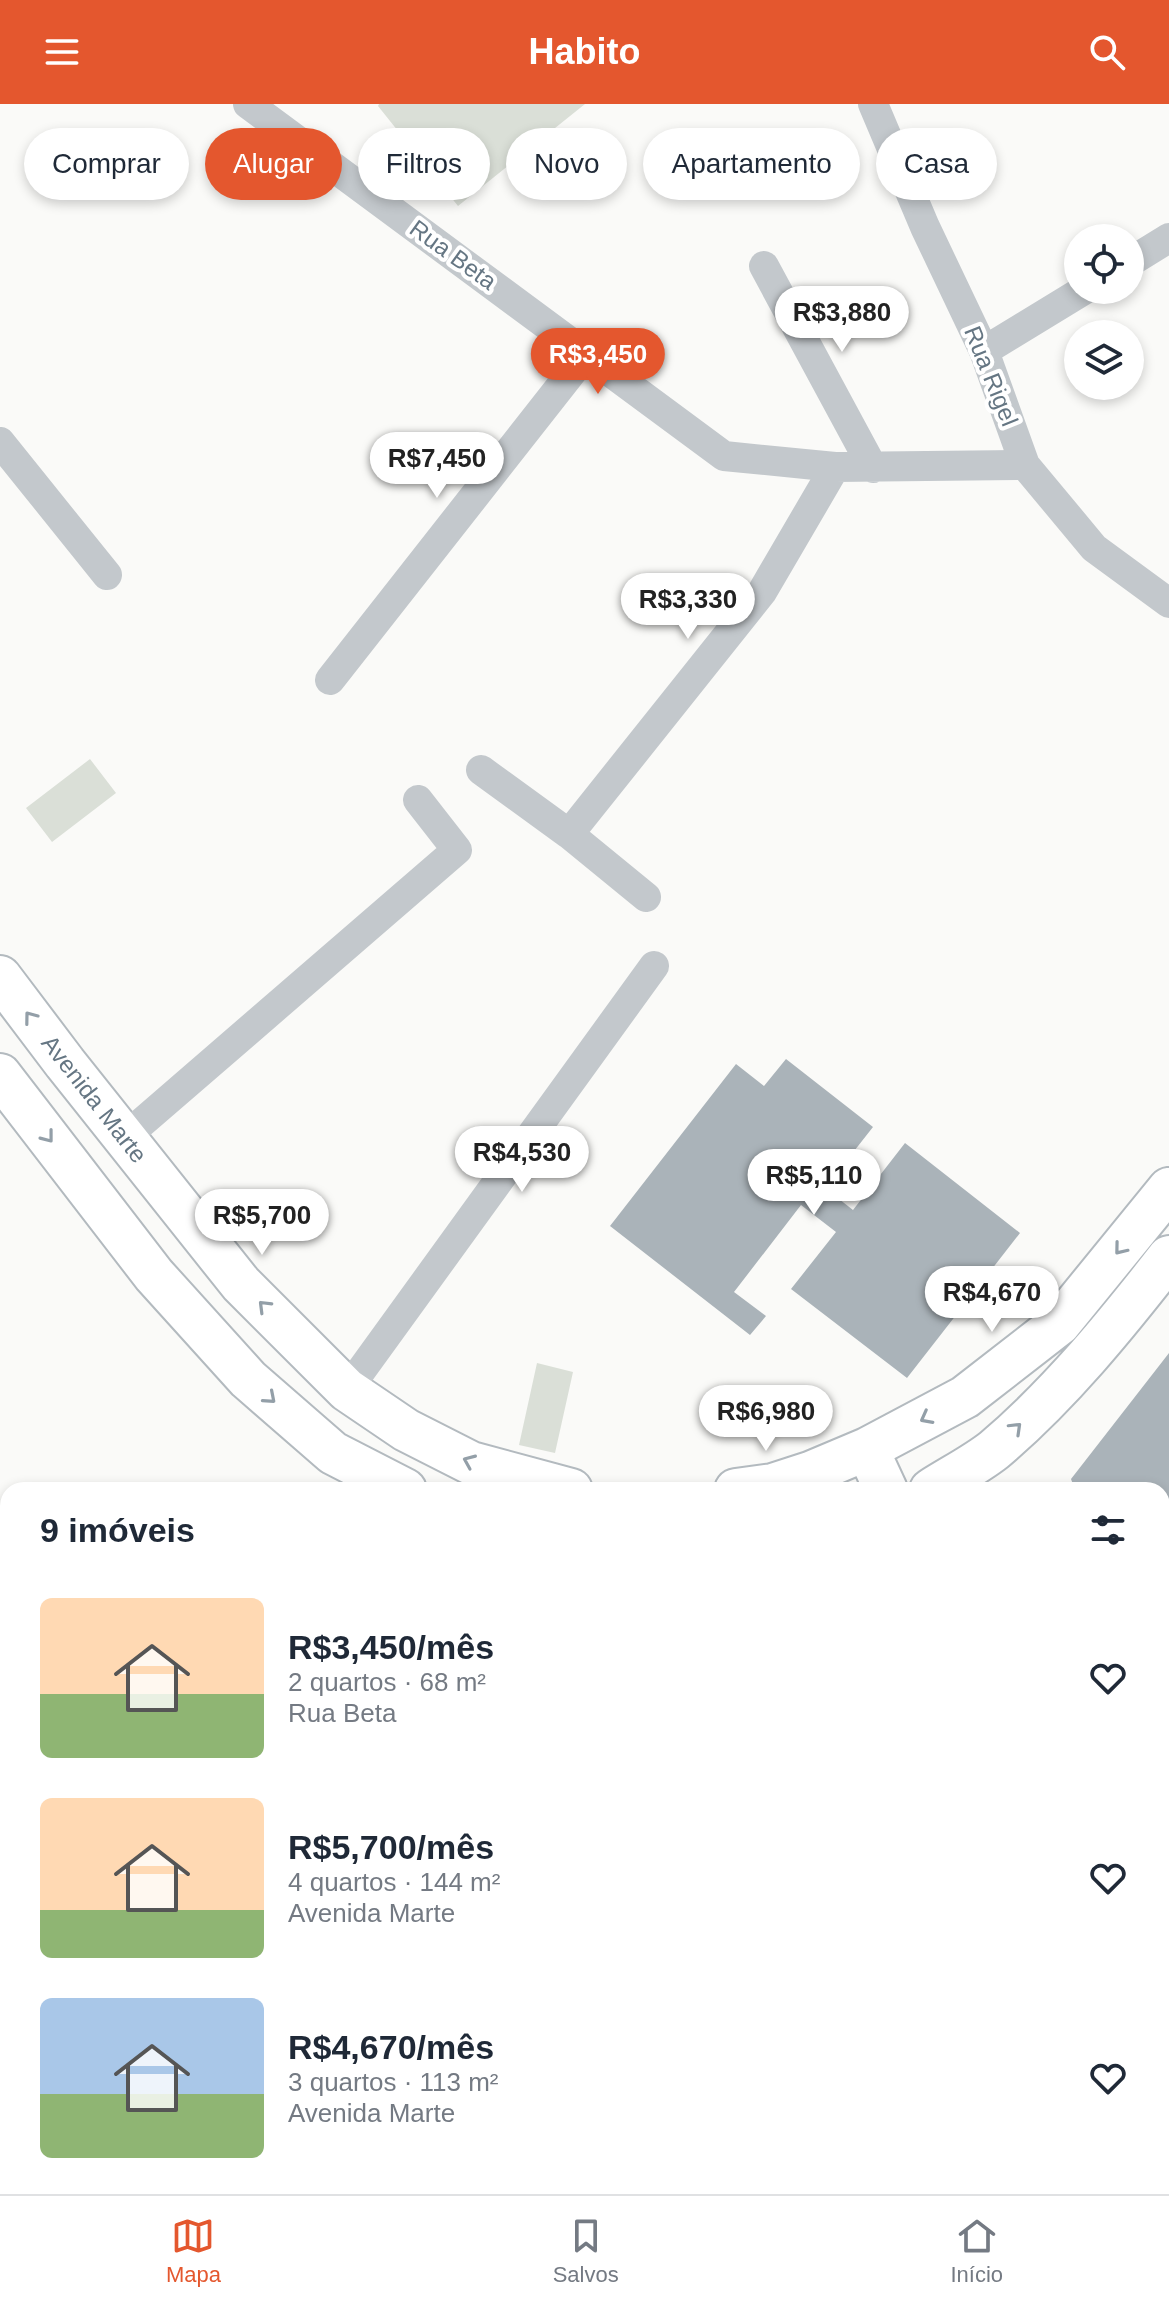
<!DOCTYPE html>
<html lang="pt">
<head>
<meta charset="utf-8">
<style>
  :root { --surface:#fff; --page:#f6f6f7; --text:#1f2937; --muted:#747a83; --line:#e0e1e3; --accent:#e4572e }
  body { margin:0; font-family:Arial,sans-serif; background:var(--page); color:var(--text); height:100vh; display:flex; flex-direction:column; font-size:30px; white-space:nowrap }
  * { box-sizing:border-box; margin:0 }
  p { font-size:26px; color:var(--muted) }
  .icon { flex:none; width:44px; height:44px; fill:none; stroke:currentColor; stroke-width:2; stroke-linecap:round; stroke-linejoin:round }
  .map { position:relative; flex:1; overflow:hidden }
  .details { position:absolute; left:0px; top:1378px; width:1170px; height:712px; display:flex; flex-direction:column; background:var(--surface); border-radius:24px 24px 0 0; box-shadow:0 4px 12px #0003 }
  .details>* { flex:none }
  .hud { position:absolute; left:24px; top:24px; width:1122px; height:72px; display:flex; gap:16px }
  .tools { position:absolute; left:1064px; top:120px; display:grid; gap:16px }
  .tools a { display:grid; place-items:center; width:80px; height:80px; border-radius:50%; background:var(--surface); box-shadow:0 4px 12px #0003; font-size:40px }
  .price { position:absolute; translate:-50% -68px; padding:0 18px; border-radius:28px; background:#fff; color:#222; font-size:26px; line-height:52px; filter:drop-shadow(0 2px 4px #0008) }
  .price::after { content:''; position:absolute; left:50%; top:48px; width:24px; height:18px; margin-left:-12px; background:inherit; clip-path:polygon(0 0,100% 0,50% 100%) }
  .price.current { background:var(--accent); color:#fff }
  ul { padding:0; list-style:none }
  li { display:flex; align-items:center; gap:24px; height:200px; padding:0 40px }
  li span { display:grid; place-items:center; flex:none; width:224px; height:160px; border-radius:12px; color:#555 }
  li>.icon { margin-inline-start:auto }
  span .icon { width:96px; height:96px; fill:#fffc; stroke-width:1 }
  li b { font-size:34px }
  h2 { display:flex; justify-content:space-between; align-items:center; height:96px; padding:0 40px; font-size:34px }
  .pill { padding:0 28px; border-radius:36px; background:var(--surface); box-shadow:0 4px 12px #0003; font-size:28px; line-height:72px }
  .pill.current { background:var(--accent); color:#fff }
  header { display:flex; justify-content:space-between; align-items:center; height:104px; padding:0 40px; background:var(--accent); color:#fff; font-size:36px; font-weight:700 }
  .menu { display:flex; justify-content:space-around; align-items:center; height:112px; border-top:2px solid var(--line); background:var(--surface); font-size:22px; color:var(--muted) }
  .menu a { display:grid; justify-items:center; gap:4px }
  .menu .current { color:var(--accent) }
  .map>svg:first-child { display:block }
</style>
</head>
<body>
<header><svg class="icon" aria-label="menu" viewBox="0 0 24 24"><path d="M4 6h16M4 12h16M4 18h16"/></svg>Habito<svg class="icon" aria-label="search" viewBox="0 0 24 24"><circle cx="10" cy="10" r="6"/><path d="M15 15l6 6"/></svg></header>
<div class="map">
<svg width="1169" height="2090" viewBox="0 0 1169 2090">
  <rect width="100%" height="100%" fill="#fafaf8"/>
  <!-- green -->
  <path fill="#dadfd7" d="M379 0H585L458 102 378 2Z
    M90 655 116 689 52 738 26 704Z
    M537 1259 573 1268 555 1349 519 1341Z"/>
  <!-- building -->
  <path fill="#aab3b9" d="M786 955 873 1023 825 1084 853 1106 905 1039 1020 1129 907 1274 791 1185 836 1128 801 1101 734 1188 766 1212 750 1231 610 1122 736 960 764 982Z
    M1169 1249V1493L1167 1491 1162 1497V1386H1075L1071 1375Z"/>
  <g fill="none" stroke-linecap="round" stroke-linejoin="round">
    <!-- secondary casing -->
    <g stroke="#b3babf" stroke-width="46">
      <path id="secondary" d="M0 873 65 959 241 1180 347 1286 406 1326 471 1359 571 1386
        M0 971 154 1171 248 1275 333 1349 405 1386
        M867 1345 886 1386
        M736 1386 773 1381 810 1369 867 1345 965 1293 1059 1220 1169 1085
        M931 1386C951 1373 975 1361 994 1346 1060 1290 1116 1221 1169 1153
        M1162 1851 1169 1857
        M1162 1934 1169 1940"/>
    </g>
    <!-- lane -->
    <path stroke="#c3c8cc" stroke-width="14" d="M1162 1752 1169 1745"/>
    <!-- street -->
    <path stroke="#c3c8cc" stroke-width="30" d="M248 0 724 352 835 363 1025 361
      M873 0 925 123 984 247 1025 361 1094 444 1169 499
      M1130 158 1169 134
      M764 162 873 364
      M984 247 1084 186
      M0 338 107 471
      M330 576 586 250
      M481 666 569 730 646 793
      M569 730 762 488 835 363
      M124 1034 457 746 418 696
      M347 1286 654 862
      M0 1682 8 1693
      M305 2088 314 2082
      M615 2090 626 2082"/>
    <!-- secondary -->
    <use href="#secondary" stroke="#fff" stroke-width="42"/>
  </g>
  <!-- one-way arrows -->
  <defs><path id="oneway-chevron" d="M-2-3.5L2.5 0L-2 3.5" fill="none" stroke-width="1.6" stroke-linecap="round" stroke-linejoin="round" transform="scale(2)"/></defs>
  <g stroke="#939fa8">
    <use href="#oneway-chevron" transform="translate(30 913) rotate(-127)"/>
    <use href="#oneway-chevron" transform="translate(48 1033) rotate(52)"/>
    <use href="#oneway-chevron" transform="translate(1120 1145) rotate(129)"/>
    <use href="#oneway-chevron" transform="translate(264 1202) rotate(-135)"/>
    <use href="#oneway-chevron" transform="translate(270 1294) rotate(41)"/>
    <use href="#oneway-chevron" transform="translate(926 1314) rotate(152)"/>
    <use href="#oneway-chevron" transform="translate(1016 1324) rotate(-44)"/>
    <use href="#oneway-chevron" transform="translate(469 1357) rotate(-157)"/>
  </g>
  <g text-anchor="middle" stroke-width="8" stroke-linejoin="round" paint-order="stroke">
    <!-- street labels -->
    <g font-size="24" fill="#657683" stroke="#fff">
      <text transform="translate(453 151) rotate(36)" y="8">Rua Beta</text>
      <text transform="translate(991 272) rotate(68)" y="8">Rua Rigel</text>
      <text transform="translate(94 995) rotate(52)" y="8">Avenida Marte</text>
    </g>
  </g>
</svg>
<div class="tools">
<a><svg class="icon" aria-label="locate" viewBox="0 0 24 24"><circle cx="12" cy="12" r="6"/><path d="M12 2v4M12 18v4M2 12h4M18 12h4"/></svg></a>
<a><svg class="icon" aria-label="layers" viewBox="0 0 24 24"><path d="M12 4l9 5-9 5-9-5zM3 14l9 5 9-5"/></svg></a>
</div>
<b class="price" style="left:842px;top:250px">R$3,880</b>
<b class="price current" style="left:598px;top:292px">R$3,450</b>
<b class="price" style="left:437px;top:396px">R$7,450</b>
<b class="price" style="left:688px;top:537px">R$3,330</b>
<b class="price" style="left:522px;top:1090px">R$4,530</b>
<b class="price" style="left:814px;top:1113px">R$5,110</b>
<b class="price" style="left:262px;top:1153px">R$5,700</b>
<b class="price" style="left:992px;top:1230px">R$4,670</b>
<b class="price" style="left:766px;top:1349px">R$6,980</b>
<div class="hud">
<a class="pill">Comprar</a>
<a class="pill current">Alugar</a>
<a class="pill">Filtros</a>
<a class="pill">Novo</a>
<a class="pill">Apartamento</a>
<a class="pill">Casa</a>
</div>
<section class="details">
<h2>9 imóveis<svg class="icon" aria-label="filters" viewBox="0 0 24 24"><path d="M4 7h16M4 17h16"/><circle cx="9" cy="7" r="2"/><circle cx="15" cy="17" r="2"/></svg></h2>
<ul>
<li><span style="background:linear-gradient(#ffd9b3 60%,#8fb573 0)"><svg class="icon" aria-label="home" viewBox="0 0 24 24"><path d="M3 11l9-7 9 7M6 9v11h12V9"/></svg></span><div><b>R$3,450/mês</b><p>2 quartos · 68 m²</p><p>Rua Beta</p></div><svg class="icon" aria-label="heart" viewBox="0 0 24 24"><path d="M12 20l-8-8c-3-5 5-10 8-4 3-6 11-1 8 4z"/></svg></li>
<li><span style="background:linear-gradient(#ffd9b3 70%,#8fb573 0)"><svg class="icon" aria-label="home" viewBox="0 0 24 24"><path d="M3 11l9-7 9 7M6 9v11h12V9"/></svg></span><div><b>R$5,700/mês</b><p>4 quartos · 144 m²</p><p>Avenida Marte</p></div><svg class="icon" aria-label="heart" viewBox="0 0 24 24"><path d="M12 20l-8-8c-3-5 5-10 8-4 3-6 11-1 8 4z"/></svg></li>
<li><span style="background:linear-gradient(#a9c7e8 60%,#8fb573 0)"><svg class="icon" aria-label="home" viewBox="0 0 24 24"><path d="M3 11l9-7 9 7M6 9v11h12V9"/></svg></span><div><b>R$4,670/mês</b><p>3 quartos · 113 m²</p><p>Avenida Marte</p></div><svg class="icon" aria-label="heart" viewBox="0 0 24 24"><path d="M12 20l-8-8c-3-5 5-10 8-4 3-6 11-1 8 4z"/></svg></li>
</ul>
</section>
</div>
<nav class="menu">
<a class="current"><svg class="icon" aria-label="map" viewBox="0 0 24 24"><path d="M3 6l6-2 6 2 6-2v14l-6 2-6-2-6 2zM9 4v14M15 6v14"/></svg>Mapa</a>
<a><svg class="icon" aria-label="saved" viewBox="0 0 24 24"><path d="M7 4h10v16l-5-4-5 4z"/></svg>Salvos</a>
<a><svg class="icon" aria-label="home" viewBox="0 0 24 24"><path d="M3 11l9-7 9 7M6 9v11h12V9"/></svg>Início</a>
</nav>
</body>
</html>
